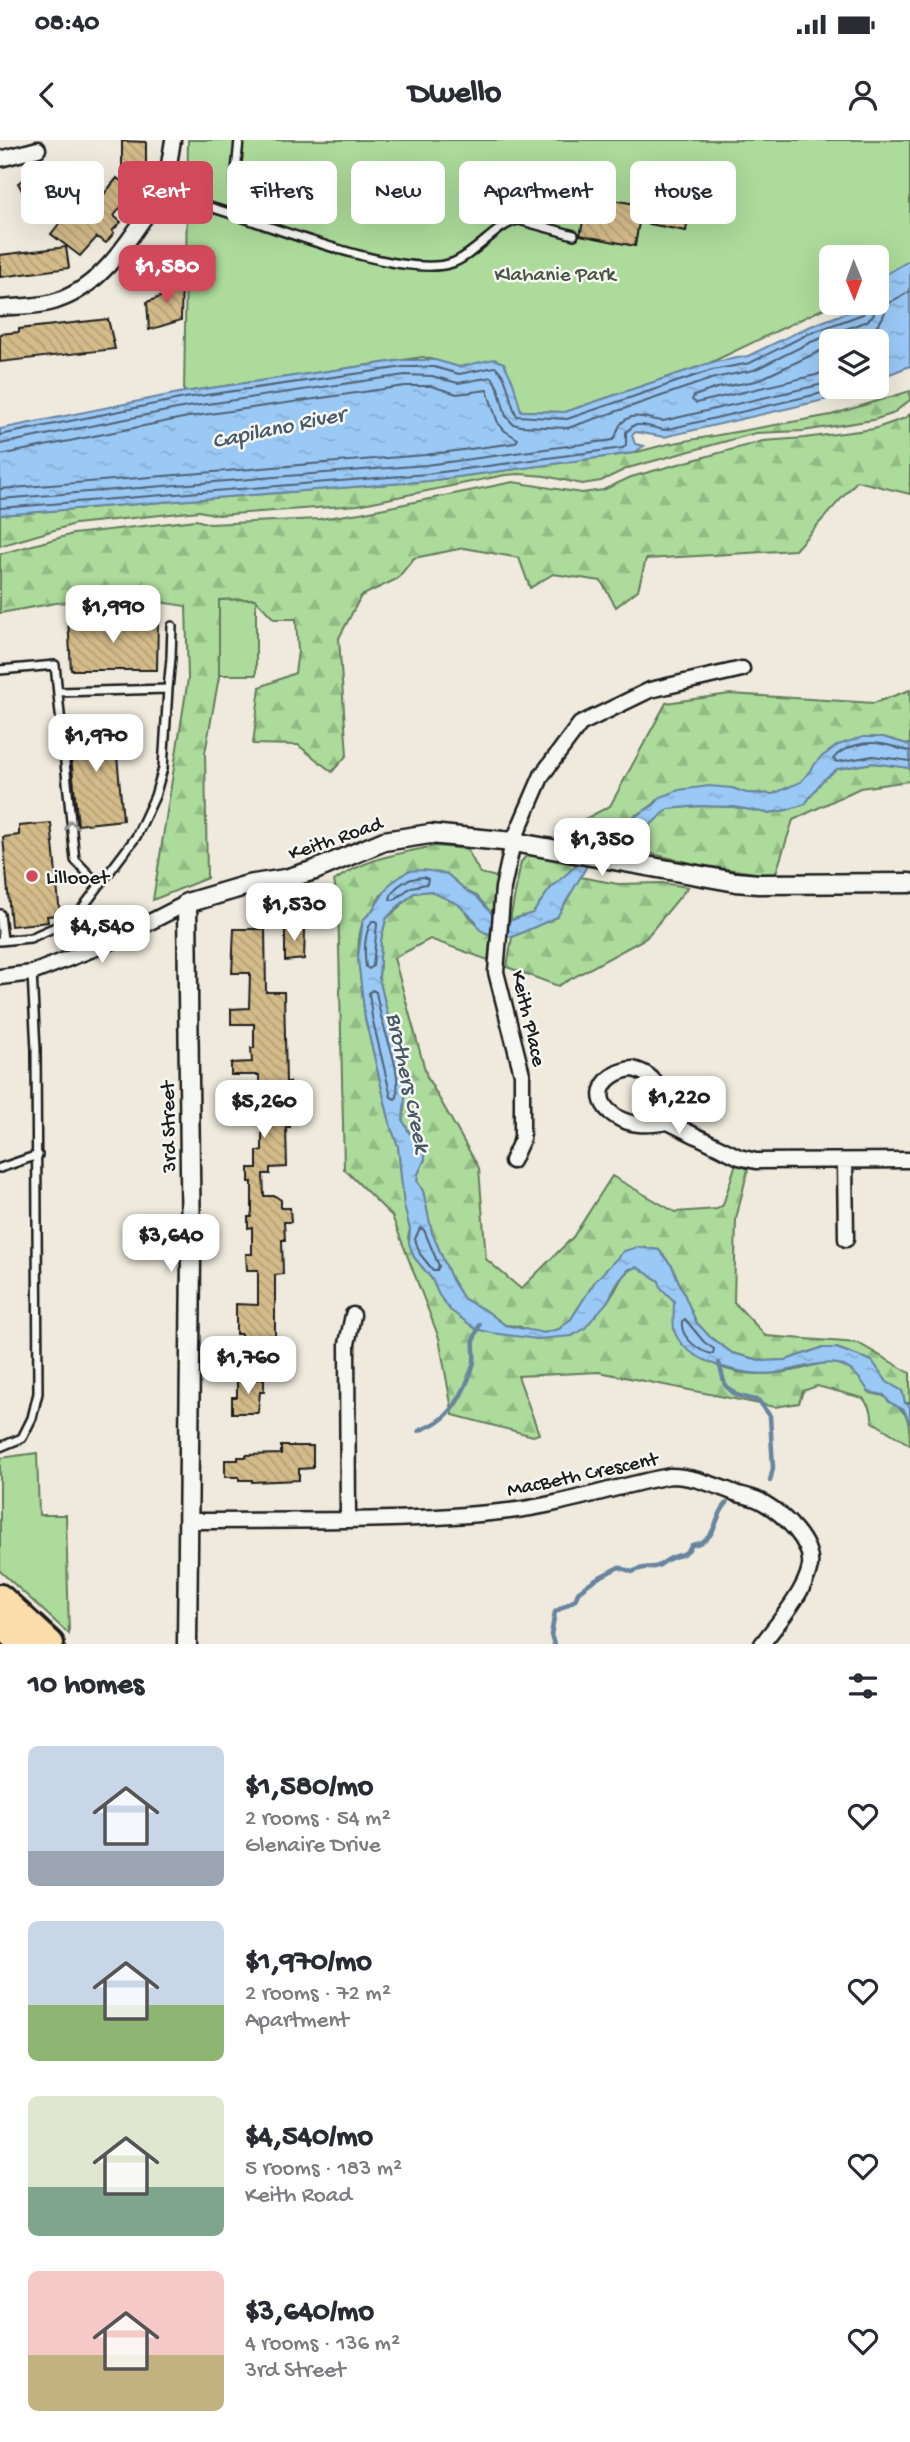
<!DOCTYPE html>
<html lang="en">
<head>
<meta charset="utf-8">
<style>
  :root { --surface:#fff; --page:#f2f2f3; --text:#2b2b33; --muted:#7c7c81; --accent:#d1495b }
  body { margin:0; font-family:"Gochi Hand",sans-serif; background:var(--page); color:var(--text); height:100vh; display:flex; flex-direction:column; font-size:26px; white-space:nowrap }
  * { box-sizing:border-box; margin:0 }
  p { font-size:23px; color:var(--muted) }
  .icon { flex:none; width:38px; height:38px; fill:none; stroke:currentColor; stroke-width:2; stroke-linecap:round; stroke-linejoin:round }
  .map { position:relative; height:1504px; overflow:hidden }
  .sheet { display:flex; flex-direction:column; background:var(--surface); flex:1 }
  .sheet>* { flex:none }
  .top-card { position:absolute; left:21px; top:21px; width:868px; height:63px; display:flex; gap:14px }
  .needle { width:46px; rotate:179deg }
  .tools { position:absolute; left:819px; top:105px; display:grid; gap:14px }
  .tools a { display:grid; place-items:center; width:70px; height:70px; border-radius:10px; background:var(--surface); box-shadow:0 7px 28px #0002; font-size:35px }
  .price { position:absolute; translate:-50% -60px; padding:0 16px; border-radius:14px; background:#fff; color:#222; font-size:23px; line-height:46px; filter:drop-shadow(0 2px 4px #0008) }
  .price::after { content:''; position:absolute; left:50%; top:42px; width:21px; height:16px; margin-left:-10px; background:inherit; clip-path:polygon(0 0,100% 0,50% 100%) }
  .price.on { background:var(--accent); color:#fff }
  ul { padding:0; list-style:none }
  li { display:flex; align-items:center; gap:21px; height:175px; padding:0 28px }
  li span { display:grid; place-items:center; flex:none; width:196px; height:140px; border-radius:10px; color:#555 }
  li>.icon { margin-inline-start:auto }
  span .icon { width:84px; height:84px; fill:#fffc; stroke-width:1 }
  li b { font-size:30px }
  h2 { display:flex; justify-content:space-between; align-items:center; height:84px; padding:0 28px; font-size:30px }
  .pill { padding:0 24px; border-radius:10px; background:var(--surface); box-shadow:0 7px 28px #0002; font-size:24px; line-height:63px }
  .pill.on { background:var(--accent); color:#fff }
  .status { display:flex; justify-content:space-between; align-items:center; height:49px; padding:0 35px; background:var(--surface); direction:ltr }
  .status svg { height:19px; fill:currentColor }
  header { display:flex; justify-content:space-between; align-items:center; height:91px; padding:0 28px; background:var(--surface); font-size:32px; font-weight:800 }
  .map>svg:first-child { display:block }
</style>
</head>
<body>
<div class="status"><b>08:40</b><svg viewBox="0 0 49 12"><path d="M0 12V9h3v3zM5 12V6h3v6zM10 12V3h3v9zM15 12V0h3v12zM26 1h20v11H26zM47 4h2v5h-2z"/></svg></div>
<header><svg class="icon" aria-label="back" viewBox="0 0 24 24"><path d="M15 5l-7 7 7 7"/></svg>Dwello<svg class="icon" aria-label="person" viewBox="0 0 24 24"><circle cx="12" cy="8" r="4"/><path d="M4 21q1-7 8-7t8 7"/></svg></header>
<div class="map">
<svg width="910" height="1504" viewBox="0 0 910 1504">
  <defs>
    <pattern id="forest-firs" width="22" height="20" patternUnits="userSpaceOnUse" patternTransform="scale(1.75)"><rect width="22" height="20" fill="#acdb9b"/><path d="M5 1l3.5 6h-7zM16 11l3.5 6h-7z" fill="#93bb85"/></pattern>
    <pattern id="water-ripples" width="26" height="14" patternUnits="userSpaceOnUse" patternTransform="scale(1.75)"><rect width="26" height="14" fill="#9bc9f6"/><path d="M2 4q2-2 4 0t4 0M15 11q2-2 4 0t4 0" fill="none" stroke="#85acd2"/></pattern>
    <pattern id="building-back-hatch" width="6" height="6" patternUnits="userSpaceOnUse" patternTransform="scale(1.75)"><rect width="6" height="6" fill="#d3bb8a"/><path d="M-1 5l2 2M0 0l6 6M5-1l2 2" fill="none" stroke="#b5a076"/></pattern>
  </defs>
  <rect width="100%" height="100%" fill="#efeadd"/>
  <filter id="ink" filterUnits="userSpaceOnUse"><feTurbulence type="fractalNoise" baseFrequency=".0143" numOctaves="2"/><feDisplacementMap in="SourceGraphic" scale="14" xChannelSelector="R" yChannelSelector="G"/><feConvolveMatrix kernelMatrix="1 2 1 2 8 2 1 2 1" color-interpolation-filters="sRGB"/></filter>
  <g filter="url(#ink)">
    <!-- forest -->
    <path fill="url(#forest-firs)" stroke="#647c5c" stroke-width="2" d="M910 251V260L892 274 873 280 803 291 756 293 628 328 601 341 582 344 545 336 520 334 505 335 358 365 218 375 199 371 75 384 0 406V375L428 341 633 313 668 304 831 275Z
      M910 274V354L857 341 795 410 646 419 638 450 616 467 601 441 553 434 530 448 519 418 464 408 414 418 397 439 361 456 339 498 347 615 332 632 298 605 253 604 260 547 295 533 298 511 296 479H274L255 459 219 460V537L205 613 207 738 153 760 188 539 186 466 132 458 56 463 0 473V414L73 394 196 380 210 384 319 379 360 373 513 342 582 353 603 350 631 337 763 301 804 298 874 289 905 278Z
      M910 550V605L883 597 820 618 801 642 773 654 746 653 732 648 661 657C647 672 635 675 618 683 610 686 603 696 596 702L558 693 610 666 666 563 730 554 874 563Z
      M873 623 910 628V641L860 648 793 680 775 736 700 725 618 706 639 695 668 669 699 666 734 667 768 673 787 670 805 664 822 641 837 629Z
      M435 706 467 709 480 733 497 737 493 775 477 756 468 752 447 734 381 755 372 771 363 780 359 797 358 818 365 878 391 987 398 1006 404 1065 410 1089 408 1098 414 1117 432 1139 439 1155 537 1199 544 1198C564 1187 589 1177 606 1162 619 1152 618 1131 637 1127L659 1141 674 1161V1191C687 1202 701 1218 716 1225 741 1237 774 1235 801 1229 813 1226 825 1221 838 1224 853 1228 861 1239 869 1252 874 1255 881 1254 885 1257 908 1274 910 1275 910 1305L873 1282 871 1270 863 1258 817 1246 803 1251 799 1263 775 1267 599 1232 518 1236 539 1294 533 1296 453 1275 439 1198 392 1076 344 1029 338 761 334 741C366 718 397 714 435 706Z
      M527 715H536L578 724 550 749 533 773 510 780 521 722Z
      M580 737 618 744 662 743 688 747 646 798 558 846 507 827 512 797 557 777Z
      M430 751 458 764 486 793 491 794 488 820 430 799 394 818 427 937 479 1028 486 1119 521 1149 573 1097 612 1036 675 1072 717 1069 723 1065 736 1023 748 1029 736 1079 734 1162 766 1196 858 1203 910 1233V1263H905L902 1251 887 1242 872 1221 837 1208H821L786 1220 764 1221 732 1213 710 1197 696 1182 672 1126 659 1110 638 1107 596 1140 571 1179 559 1189 544 1193 532 1192 518 1186 505 1185 488 1172 464 1159 452 1140 432 1093 423 1051 417 1041 418 1034 425 1019 403 981 406 944 402 918 388 876 379 838 381 800 386 779 414 753Z"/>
    <!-- park -->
    <path fill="#acdb9b" stroke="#647c5c" stroke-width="2" d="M188 0H910V124L877 142V117H831V163H835L710 223 565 272 521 271 459 227 423 217 184 252Z
      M256 459V535H219V460Z
      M37 1313 39 1375H66L69 1494 0 1431V1318Z"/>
    <!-- water -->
    <path fill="url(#water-ripples)" stroke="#68849f" stroke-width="2" d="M910 120V226L877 239V201H831V247H858L824 260 664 297 636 292 632 295 635 304 644 306 633 313 428 341 0 375V289L184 252 404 220H435L459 227 494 219 504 223 513 242 521 271 565 272 710 223 748 216 806 188 861 167 857 163H877V140Z
      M863 597H883L910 605V628L873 623 837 629 822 641 805 664 787 670 768 673 734 667 699 666 668 669 639 695 601 712 587 726 557 777 512 797 486 793 479 789 476 781 458 764 430 751 414 753 395 769 386 779 381 800 379 838 388 876 402 918 406 944 403 981 410 994 417 997 425 1012V1019L418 1034 417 1041 423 1051 432 1093 452 1140 464 1159 488 1172 505 1185 544 1193 559 1189 571 1179 596 1140 624 1111 638 1107 659 1110 672 1126 696 1182 710 1197 732 1213 763 1221 786 1220 821 1208H836L872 1221 887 1242 902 1251 905 1263 910 1266V1284L904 1270 889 1262 884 1255 869 1252C861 1239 853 1228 838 1224 822 1220 792 1231 775 1233 746 1237 687 1223 675 1193 672 1185 674 1170 674 1161L661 1148 659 1141 637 1127 629 1129 617 1143 608 1161 584 1189 572 1196 537 1199 492 1193 476 1189 450 1170 439 1155 432 1139 414 1117 409 1103 410 1089 404 1065 398 1006 391 987 365 878 358 818 363 780 372 771 389 745 408 731 424 730 447 734 468 752 476 756 493 775 509 781 533 773 550 749 580 722 596 702 617 683 626 682 654 665 661 657 679 650 709 646 732 648 746 653 773 654 801 642 820 618 838 605Z"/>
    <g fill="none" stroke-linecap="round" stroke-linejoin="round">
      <!-- shore -->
      <path stroke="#4f6173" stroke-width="2" d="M844 201C868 192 882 191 887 164L910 151
        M831 206 756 241 717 248 694 256 692 260 696 263 816 235 831 229
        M0 295 185 258 404 227H434L459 234 495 227C510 237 508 261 517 276L567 279 712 230 750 223 808 194 863 174 866 169V163
        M0 304 187 267 405 235 432 236 458 243 492 237 498 248 506 276 513 284 521 286 568 288 714 238 754 230 811 202 867 181 874 174 875 163
        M0 315 188 277 405 246H431L457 254 487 250 498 283 505 291 518 299 515 303 425 315 0 349
        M0 359 426 325 613 300C617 296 617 290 620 285 632 269 648 280 663 281L819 245 831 240
        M0 368 427 334 623 308 626 305V292L634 285H643L664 290 822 253 839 247
        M910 611C900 610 891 605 882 604 866 601 843 606 833 619L837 622 873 616 910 621
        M423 737 428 739 427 744 411 747 394 760 390 759C393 745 409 738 423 737Z
        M372 781H376L377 784 373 826 369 829 366 827C364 812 364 794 372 781Z
        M372 850 376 852C378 861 379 870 382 880 389 906 400 928 397 957L395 959 391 957 372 877 369 853Z
        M420 1088 424 1090 439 1126 437 1130H433L420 1114 415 1099Z
        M685 1179 704 1202 714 1209 713 1214C699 1212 680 1197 682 1182Z"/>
      <!-- stream -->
      <path stroke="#68849f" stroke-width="4.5" d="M719 1223 725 1245 736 1255 759 1261 770 1276 773 1328 770 1341
        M419 1291C426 1287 433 1285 439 1281 456 1271 469 1241 474 1222 475 1215 473 1207 474 1200 475 1195 478 1189 480 1184
        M554 1504 551 1495 555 1472 575 1460 579 1451 594 1440 619 1427 632 1432C641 1427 645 1428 654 1427 660 1427 664 1421 669 1419 680 1413 684 1418 692 1405 719 1400 712 1379 727 1363"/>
    </g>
    <!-- building -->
    <path fill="url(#building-back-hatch)" stroke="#1c1c1c" stroke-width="2" d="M122 1 146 2V38H122Z
      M41 28 45 34 51 31 58 43 55 46 59 51 40 61 37 55 27 60 18 43Z
      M117 38 133 51 114 76 121 82 112 91 114 93 106 103 97 97 80 116 51 94 69 71 81 82Z
      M565 59 607 64 608 59 689 74 686 91 639 82 635 106 580 95 583 82 561 78Z
      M66 107 69 128 0 137V115Z
      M182 135 181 180 149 190 147 162 168 154V136Z
      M108 179 115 209 0 222V194L19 192V189Z
      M68 479 158 480 157 530H71Z
      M114 584 123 680 78 685 68 589Z
      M51 683 60 775 47 776 48 782 11 786 3 697 19 695V686Z
      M285 786H300V789H305L304 819 285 821Z
      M234 789H265L266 852H284L286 942H290V987H286L287 1027 270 1028V1034H263L264 1056H275L281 1060V1068H290L291 1082H284L285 1100H282L283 1134 275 1135V1197H279V1216H241V1194H236V1164L258 1165V1130H247L246 1114H252V1087L248 1088V1077H251L252 1071V1042H249V1028H257V1011H262V986H260L259 935H231V923L252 922 251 908H254V884H231V869L249 868 250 833H232Z
      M264 1239V1252H260L258 1273H232V1257H237V1240Z
      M281 1306H313V1328L299 1329V1340L252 1342V1340H239V1337H225V1320H238V1317H246V1315L281 1314Z"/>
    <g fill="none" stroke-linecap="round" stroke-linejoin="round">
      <!-- service casing -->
      <g stroke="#1c1c1c" stroke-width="12">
        <path id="service" d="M239 0 232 74C281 90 405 139 452 123 475 115 499 82 519 80L574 95
          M162 52 232 74
          M0 530 55 525 75 720 98 744
          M168 549 171 518 172 486
          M0 774 3 800
          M0 801 30 798 74 779 136 697 155 656 163 628 168 549 58 552
          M0 1028 38 1015
          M0 1307 22 1298 32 1278 38 1253 36 910 32 833"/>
      </g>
      <!-- minor casing -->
      <g stroke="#1c1c1c" stroke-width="19">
        <path id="minor" d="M0 19 38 9
          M0 168C18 166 42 167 59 160 107 143 134 91 162 52L166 43 173 0
          M0 837 32 833 111 802 187 763
          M633 929C660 935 664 959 668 982 651 985 631 987 615 976 587 957 606 931 633 929Z
          M668 982 739 1017 756 1021 910 1020
          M512 1021 522 999V934L496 832 503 748 513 702 542 635 580 584 650 550 742 529
          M845 1022 846 1099
          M348 1380 347 1204 353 1175
          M188 1381C294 1380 402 1383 509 1371 563 1365 616 1346 670 1336 694 1336 716 1346 738 1354 746 1356 757 1358 764 1363 783 1374 813 1402 810 1426 806 1451 777 1484 762 1504"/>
      </g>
      <!-- tertiary casing -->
      <g stroke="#1c1c1c" stroke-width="23">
        <path id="tertiary" d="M187 1504 191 1116 187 763 248 745 285 739 315 730 384 701 430 694 513 702 736 742 758 744 910 743"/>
      </g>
      <!-- motorway casing -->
      <g stroke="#1c1c1c" stroke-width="32">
        <path id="motorway" d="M0 1458 50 1504
          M0 1483 22 1504"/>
      </g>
      <!-- service -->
      <use href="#service" stroke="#f6f6f2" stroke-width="7"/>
      <!-- minor -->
      <use href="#minor" stroke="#f6f6f2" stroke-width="14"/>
      <!-- tertiary -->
      <use href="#tertiary" stroke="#f6f6f2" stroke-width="18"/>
      <!-- motorway -->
      <use href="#motorway" stroke="#fbddab" stroke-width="26"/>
    </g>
    <!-- one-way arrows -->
    <defs><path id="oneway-chevron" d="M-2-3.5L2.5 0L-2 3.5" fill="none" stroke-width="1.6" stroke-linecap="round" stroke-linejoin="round" transform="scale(1.75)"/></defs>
    <use stroke="#949492" href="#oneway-chevron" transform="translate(71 685) rotate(-97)"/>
  </g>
  <!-- markers -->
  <circle fill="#d1495b" stroke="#f6f6f2" stroke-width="2.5" cx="32" cy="736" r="7"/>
  <g text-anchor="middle" stroke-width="5" stroke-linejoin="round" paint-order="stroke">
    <!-- park labels -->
    <g font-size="21" fill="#475542" stroke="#f6f6f2">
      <text x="555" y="140">Klahanie Park</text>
    </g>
    <!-- street labels -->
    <g font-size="21" fill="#1c1c1c" stroke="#f6f6f2">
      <text transform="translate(335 697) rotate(-19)" y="7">Keith Road</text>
      <text transform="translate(530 878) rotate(77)" y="7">Keith Place</text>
      <text transform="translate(167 987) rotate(-91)" y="7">3rd Street</text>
      <text transform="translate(582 1333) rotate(-12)" y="7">MacBeth Crescent</text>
    </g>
    <!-- poi labels -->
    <g font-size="21" fill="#1c1c1c" stroke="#f6f6f2" text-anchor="start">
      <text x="46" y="743">Lillooet</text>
    </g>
    <!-- water labels -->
    <g font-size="23" font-style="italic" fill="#485968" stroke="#f6f6f2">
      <text transform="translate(278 286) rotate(-12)" y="8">Capilano River</text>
      <text transform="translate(410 942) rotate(78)" y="8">Brothers Creek</text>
    </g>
  </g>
</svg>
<div class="tools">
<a><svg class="needle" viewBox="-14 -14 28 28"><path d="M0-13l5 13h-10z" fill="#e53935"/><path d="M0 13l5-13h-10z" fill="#7c7c81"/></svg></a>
<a><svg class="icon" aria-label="layers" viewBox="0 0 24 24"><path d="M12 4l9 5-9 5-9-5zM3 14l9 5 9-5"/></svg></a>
</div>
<b class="price on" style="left:167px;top:165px">$1,580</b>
<b class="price" style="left:113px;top:505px">$1,990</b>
<b class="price" style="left:96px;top:634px">$1,970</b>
<b class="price" style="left:602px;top:738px">$1,350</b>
<b class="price" style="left:294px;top:803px">$1,530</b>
<b class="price" style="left:102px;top:825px">$4,540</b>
<b class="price" style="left:679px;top:996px">$1,220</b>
<b class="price" style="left:264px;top:1000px">$5,260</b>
<b class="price" style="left:171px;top:1134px">$3,640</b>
<b class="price" style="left:248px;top:1256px">$1,760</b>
<div class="top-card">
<a class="pill">Buy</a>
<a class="pill on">Rent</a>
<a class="pill">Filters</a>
<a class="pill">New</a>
<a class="pill">Apartment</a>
<a class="pill">House</a>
</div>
</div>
<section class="sheet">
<h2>10 homes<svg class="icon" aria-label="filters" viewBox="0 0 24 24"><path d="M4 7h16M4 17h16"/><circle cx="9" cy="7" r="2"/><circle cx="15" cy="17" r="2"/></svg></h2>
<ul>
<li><span style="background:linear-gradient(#c9d6e8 75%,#9aa5b1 0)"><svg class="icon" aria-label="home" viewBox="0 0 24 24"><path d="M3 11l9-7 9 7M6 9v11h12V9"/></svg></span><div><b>$1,580/mo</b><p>2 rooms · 54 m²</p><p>Glenaire Drive</p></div><svg class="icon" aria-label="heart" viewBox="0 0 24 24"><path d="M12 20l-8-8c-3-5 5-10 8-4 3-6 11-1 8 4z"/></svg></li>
<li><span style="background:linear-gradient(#c9d6e8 60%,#8fb573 0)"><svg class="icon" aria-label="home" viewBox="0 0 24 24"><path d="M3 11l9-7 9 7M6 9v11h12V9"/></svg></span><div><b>$1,970/mo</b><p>2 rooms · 72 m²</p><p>Apartment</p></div><svg class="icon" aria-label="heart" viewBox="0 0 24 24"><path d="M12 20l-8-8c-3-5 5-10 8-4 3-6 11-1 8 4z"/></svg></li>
<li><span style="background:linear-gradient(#dfe7d0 65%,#7fa58c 0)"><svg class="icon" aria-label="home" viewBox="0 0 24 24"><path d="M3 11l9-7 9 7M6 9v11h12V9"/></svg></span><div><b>$4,540/mo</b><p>5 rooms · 183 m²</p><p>Keith Road</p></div><svg class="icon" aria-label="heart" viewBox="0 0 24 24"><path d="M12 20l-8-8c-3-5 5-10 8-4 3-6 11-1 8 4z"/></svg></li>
<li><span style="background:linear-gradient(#f6c9c9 60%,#c2b280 0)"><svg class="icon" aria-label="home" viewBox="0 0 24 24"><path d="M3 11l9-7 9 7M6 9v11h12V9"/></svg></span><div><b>$3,640/mo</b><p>4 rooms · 136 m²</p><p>3rd Street</p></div><svg class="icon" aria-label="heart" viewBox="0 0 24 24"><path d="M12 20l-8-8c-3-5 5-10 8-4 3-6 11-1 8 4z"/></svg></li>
</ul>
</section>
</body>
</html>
